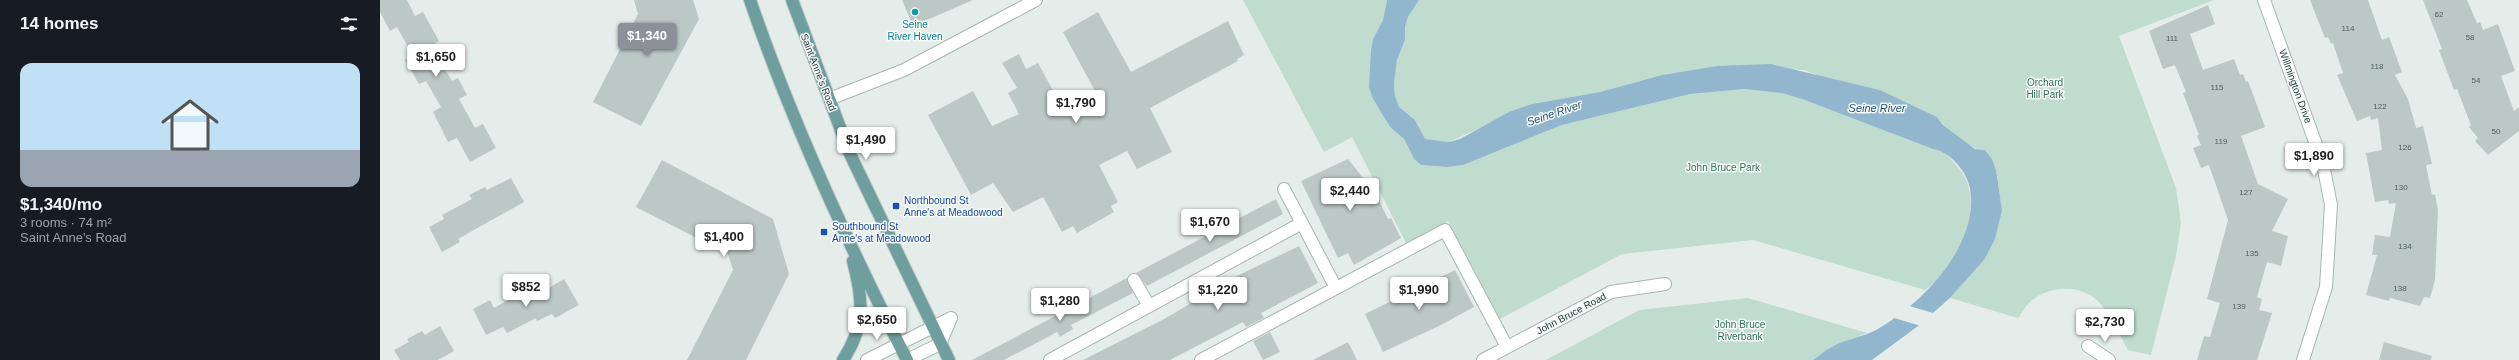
<!DOCTYPE html>
<html lang="en">
<head>
<meta charset="utf-8">
<style>
  :root { --surface:#171b24; --page:#20242c; --text:#f1f3f6; --muted:#9ea1a6; --line:#363941; --accent:#8c9099 }
  body { margin:0; font-family:Arial,sans-serif; background:var(--page); color:var(--text); height:100vh; display:flex; flex-direction:column; font-size:15px; white-space:nowrap }
  * { box-sizing:border-box; margin:0 }
  p { font-size:13px; color:var(--muted) }
  .icon { flex:none; width:22px; height:22px; fill:none; stroke:currentColor; stroke-width:2; stroke-linecap:round; stroke-linejoin:round }
  .map { position:relative; flex:1; overflow:hidden }
  .sheet { display:flex; flex-direction:column; background:var(--surface); width:380px }
  .sheet>* { flex:none }
  .price { position:absolute; translate:-50% -34px; padding:0 9px; border-radius:4px; background:#fff; color:#222; font-size:13px; line-height:26px; filter:drop-shadow(0 1px 2px #0008) }
  .price::after { content:''; position:absolute; left:50%; top:24px; width:12px; height:9px; margin-left:-6px; background:inherit; clip-path:polygon(0 0,100% 0,50% 100%) }
  .price.current { background:var(--accent); color:#fff }
  ul { padding:0; list-style:none }
  li { display:grid; align-content:center; gap:8px; height:212px; padding:0 20px }
  li+li { border-top:1px solid var(--line) }
  li span { display:grid; place-items:center; height:124px; border-radius:12px; color:#555 }
  li>.icon { margin-inline-start:auto }
  span .icon { width:72px; height:72px; fill:#fffc; stroke-width:1 }
  li b { font-size:17px }
  h2 { display:flex; justify-content:space-between; align-items:center; height:48px; padding:0 20px; font-size:17px }
  main { display:flex; flex:1; min-height:0 }
  .map>svg:first-child { display:block }
</style>
</head>
<body>
<main>
<section class="sheet">
<h2>14 homes<svg class="icon" aria-label="filters" viewBox="0 0 24 24"><path d="M4 7h16M4 17h16"/><circle cx="9" cy="7" r="2"/><circle cx="15" cy="17" r="2"/></svg></h2>
<ul>
<li><span style="background:linear-gradient(#bfe0f5 70%,#9aa5b1 0)"><svg class="icon" aria-label="home" viewBox="0 0 24 24"><path d="M3 11l9-7 9 7M6 9v11h12V9"/></svg></span><div><b>$1,340/mo</b><p>3 rooms · 74 m²</p><p>Saint Anne's Road</p></div></li>
</ul>
</section>
<div class="map">
<svg width="2139" height="360" viewBox="0 0 2139 360">
  <rect width="100%" height="100%" fill="#e5edeb"/>
  <!-- green -->
  <path fill="#c0dcce" d="M863 0H1007L1003 20 993 39 991 50 993 99 1010 127 1024 139 1034 159 1041 165 1069 167 1083 165 1182 125 1310 94 1365 89 1401 93 1422 99 1553 149C1565 151 1569 157 1577 166 1609 201 1580 266 1545 290L1373 240 1242 254 1120 319 1068 221 1026 243 972 137 944 152Z
    M1039 0H1834L1739 36 1796 188 1801 223 1796 256 1771 355 1748 350C1740 336 1733 320 1723 307 1706 283 1669 284 1649 303 1645 307 1642 313 1638 318L1570 298 1604 260 1622 210 1616 170 1612 159 1605 150C1587 149 1567 130 1557 117L1500 90 1441 77 1424 70 1337 66 1282 75 1220 92 1152 104 1069 142 1045 140 1035 120 1019 107 1015 96 1014 84 1017 60 1025 40V27L1028 17Z
    M1368 298 1487 333 1451 347 1433 360H1166L1259 310Z"/>
  <!-- water -->
  <path fill="#92b6cd" d="M1007 0H1039L1028 17 1025 27V40L1017 60 1014 84 1015 96 1019 107 1035 120 1045 139 1069 142 1080 139 1129 112 1152 104 1220 92 1282 75 1337 66 1391 64 1500 90 1557 117 1563 125 1595 149 1605 150 1612 159 1616 170 1622 210 1615 239 1604 260 1570 298 1538 326 1492 360H1433C1439 356 1444 351 1450 348 1464 339 1481 338 1496 330 1541 305 1600 245 1590 189 1587 171 1570 152 1553 149L1422 99 1401 93 1365 89 1310 94 1182 125 1083 165 1068 167 1041 165 1034 159 1024 139 1010 127 993 99 989 87 991 50 993 39 1003 20Z"/>
  <!-- pier -->
  <path fill="#e5edeb" d="M1526 305 1553 313 1541 326 1511 317Z"/>
  <!-- building -->
  <path fill="#bbc8c5" d="M0 0H27L35 16 43 12 59 41 51 46 72 81 78 78 87 95 79 99 95 128 103 124 116 148 90 162 77 138 68 142 53 112 61 107 46 81 39 84 25 60 33 56 17 27 10 31 0 12Z
    M254 0H313L319 19 261 126 213 102 258 14Z
    M522 0H593L533 26Z
    M1930 0H1988L2002 40 2009 37 2022 72 2015 75 2028 99 2036 128 2043 126 2052 164 2046 165 2052 195 2055 194 2058 210 2055 280 2050 298 2044 297 2040 306 2010 298 2009 301 1986 295 1997 255H1992L1995 235 2010 237 2016 203 2009 204 2008 200 1995 202 1986 153 2002 150 1998 118 1991 120 1990 116 1977 121 1957 75 1963 73 1953 43 1951 44 1948 37 1945 38Z
    M2043 0H2087L2097 23 2100 22 2103 30 2118 24 2135 71 2121 76 2134 111 2139 107V131L2108 155 2095 141 2098 138 2089 127 2091 125 2077 89 2074 90 2059 50 2062 49Z
    M1828 5 1835 24 1810 34 1823 70 1854 59 1860 75 1863 74 1866 82 1868 81 1885 127 1861 136 1878 184 1908 199 1892 231 1908 236 1901 266 1887 262 1877 297 1882 299 1879 310 1892 313 1877 360H1817L1824 336 1830 337 1840 303 1827 299 1848 220 1829 165 1821 168 1813 148 1821 145 1817 136 1819 135 1803 93 1806 92 1795 65 1783 69 1769 31Z
    M718 12 751 72 848 21 864 55 857 59 858 61 770 108 792 152 757 169 747 151 719 165 738 202 731 206 734 212 697 233 693 226 682 232 663 197 633 212 613 183 591 195 548 115 593 91 612 126 639 114 628 93 637 88 622 63 639 54 646 69 658 63 683 109 715 91 683 32Z
    M968 159 996 194 1008 219 1011 218 1021 238 974 265 968 253 958 258 921 181Z
    M282 160 393 219 409 274 366 360H307L353 270 348 254 256 207Z
    M131 178 144 202 78 239 80 242 62 252 49 227 64 219 62 215 92 199 89 195 105 187 107 190Z
    M896 199 903 214 767 286 756 273Z
    M919 246 938 283 881 313 884 318 866 327 863 322 790 360H703L786 318 857 276Z
    M1075 270 1094 307 1061 325 1003 352 985 314Z
    M747 278 753 293 691 325 693 329 680 337 677 332 624 360H592Z
    M184 279 199 305 175 318 172 314 157 321 156 318 127 333 123 327 106 335 93 309 110 300 114 308 143 292 145 296 159 288 162 292Z
    M60 326 74 351 58 360H20L14 350 29 342 27 339 42 331 45 335Z
    M890 332 900 352 883 360 873 341Z
    M968 342 977 360H933Z
    M2004 342 2052 356 2051 360H1999Z"/>
  <g fill="none" stroke-linecap="round" stroke-linejoin="round">
    <!-- minor casing -->
    <g stroke="#a8b5b3" stroke-width="14">
      <path id="minor" d="M1884 0 1943 164 1951 205 1946 287 1923 360
        M449 99 524 70 656 0
        M904 189 956 288
        M754 280 769 306
        M1708 346 1729 360
        M487 360 571 318
        M527 360 560 344 571 318
        M670 360 922 223
        M821 360 1065 230 1127 347
        M1103 360 1231 292 1285 284"/>
    </g>
    <!-- major casing -->
    <g stroke="#c2c9c9" stroke-width="14">
      <path id="major" d="M370 0C412 123 468 244 527 360
        M412 0 470 154 569 360
        M463 360C486 325 483 299 473 261"/>
    </g>
    <!-- minor -->
    <use href="#minor" stroke="#fff" stroke-width="12"/>
    <!-- major -->
    <use href="#major" stroke="#6e9e9d" stroke-width="12"/>
  </g>
  <!-- markers -->
  <circle fill="#0f9aa8" stroke="#f6faf8" stroke-width="1.5" cx="535" cy="12" r="4"/>
  <g fill="#1a4fb4" stroke="#f6faf8" stroke-width="1.5">
    <rect x="512" y="202" width="8" height="8" rx="2"/>
    <rect x="440" y="228" width="8" height="8" rx="2"/>
  </g>
  <g text-anchor="middle" stroke-width="3" stroke-linejoin="round" paint-order="stroke">
    <!-- number labels -->
    <g font-size="8" fill="#4b605f">
      <text x="2059" y="17">62</text>
      <text x="1968" y="31">114</text>
      <text x="2090" y="40">58</text>
      <text x="1792" y="41">111</text>
      <text x="1997" y="69">118</text>
      <text x="2096" y="83">54</text>
      <text x="1837" y="90">115</text>
      <text x="2000" y="109">122</text>
      <text x="2116" y="134">50</text>
      <text x="1841" y="144">119</text>
      <text x="2025" y="150">126</text>
      <text x="2021" y="190">130</text>
      <text x="1866" y="195">127</text>
      <text x="2025" y="249">134</text>
      <text x="1872" y="256">135</text>
      <text x="2020" y="291">138</text>
      <text x="1859" y="309">139</text>
    </g>
    <!-- culture labels -->
    <g font-size="10" fill="#0d838f" stroke="#f6faf8">
      <text x="535" y="28">Seine<tspan x="535" dy="12">River Haven</tspan></text>
    </g>
    <!-- street labels -->
    <g font-size="10" fill="#263d3d" stroke="#f6faf8">
      <text transform="translate(439 72) rotate(69)" y="4">Saint Anne's Road</text>
      <text transform="translate(1916 86) rotate(70)" y="4">Willmington Drive</text>
      <text transform="translate(1191 313) rotate(-28)" y="4">John Bruce Road</text>
    </g>
    <!-- park labels -->
    <g font-size="10" fill="#33715a" stroke="#f6faf8">
      <text x="1665" y="86">Orchard<tspan x="1665" dy="12">Hill Park</tspan></text>
      <text x="1343" y="171">John Bruce Park</text>
      <text x="1360" y="328">John Bruce<tspan x="1360" dy="12">Riverbank</tspan></text>
    </g>
    <!-- transit labels -->
    <g font-size="10" fill="#164399" stroke="#f6faf8" text-anchor="start">
      <text x="524" y="204">Northbound St<tspan x="524" dy="12">Anne's at Meadowood</tspan></text>
      <text x="452" y="230">Southbound St<tspan x="452" dy="12">Anne's at Meadowood</tspan></text>
    </g>
    <!-- water labels -->
    <g font-size="11" font-style="italic" fill="#245475" stroke="#f6faf8">
      <text x="1497" y="112">Seine River</text>
      <text transform="translate(1174 113) rotate(-19)" y="4">Seine River</text>
    </g>
  </g>
</svg>
<b class="price current" style="left:267px;top:57px">$1,340</b>
<b class="price" style="left:56px;top:78px">$1,650</b>
<b class="price" style="left:696px;top:124px">$1,790</b>
<b class="price" style="left:486px;top:161px">$1,490</b>
<b class="price" style="left:1934px;top:177px">$1,890</b>
<b class="price" style="left:970px;top:212px">$2,440</b>
<b class="price" style="left:830px;top:243px">$1,670</b>
<b class="price" style="left:344px;top:258px">$1,400</b>
<b class="price" style="left:146px;top:308px">$852</b>
<b class="price" style="left:838px;top:311px">$1,220</b>
<b class="price" style="left:1039px;top:311px">$1,990</b>
<b class="price" style="left:680px;top:322px">$1,280</b>
<b class="price" style="left:497px;top:341px">$2,650</b>
<b class="price" style="left:1725px;top:343px">$2,730</b>
</div>
</main>
</body>
</html>
